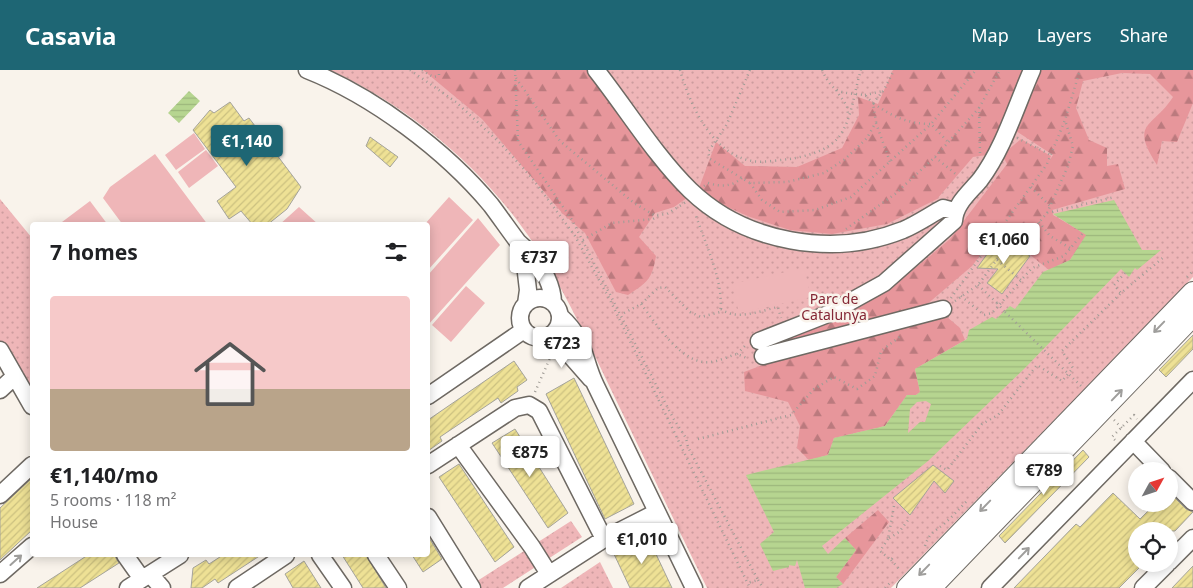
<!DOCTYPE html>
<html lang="en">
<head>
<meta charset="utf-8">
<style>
  :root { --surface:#fff; --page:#f2f2f2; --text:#202124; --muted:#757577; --accent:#1e6674 }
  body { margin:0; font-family:"Noto Sans",sans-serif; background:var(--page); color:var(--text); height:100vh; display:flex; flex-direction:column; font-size:19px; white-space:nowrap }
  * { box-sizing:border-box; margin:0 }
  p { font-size:16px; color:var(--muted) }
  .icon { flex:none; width:28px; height:28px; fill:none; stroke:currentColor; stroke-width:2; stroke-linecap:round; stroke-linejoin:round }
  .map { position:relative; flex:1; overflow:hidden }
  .details { position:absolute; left:30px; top:152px; width:400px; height:335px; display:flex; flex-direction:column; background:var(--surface); border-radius:5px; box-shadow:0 2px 12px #0003 }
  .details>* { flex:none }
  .needle { width:32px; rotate:50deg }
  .tools { position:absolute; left:1128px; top:392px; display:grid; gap:10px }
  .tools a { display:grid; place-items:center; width:50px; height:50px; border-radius:50%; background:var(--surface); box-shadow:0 2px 12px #0003; font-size:25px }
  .price { position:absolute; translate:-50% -42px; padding:0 11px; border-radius:5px; background:#fff; color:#222; font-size:16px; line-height:32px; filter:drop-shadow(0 1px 2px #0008) }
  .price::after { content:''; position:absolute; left:50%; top:30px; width:15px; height:11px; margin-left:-8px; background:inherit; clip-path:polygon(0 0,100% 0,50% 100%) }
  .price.selected { background:var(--accent); color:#fff }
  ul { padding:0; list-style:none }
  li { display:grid; align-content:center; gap:10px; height:265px; padding:0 20px }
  li span { display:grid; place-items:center; height:155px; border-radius:5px; color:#555 }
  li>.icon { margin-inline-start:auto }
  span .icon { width:90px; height:90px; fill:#fffc; stroke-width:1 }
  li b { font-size:21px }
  h2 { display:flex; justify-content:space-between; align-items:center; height:60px; padding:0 20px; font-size:21px }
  header { display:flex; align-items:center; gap:30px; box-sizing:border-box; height:70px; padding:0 25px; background:var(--accent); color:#fff }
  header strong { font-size:24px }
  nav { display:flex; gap:28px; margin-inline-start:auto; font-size:18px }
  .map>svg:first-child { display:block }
</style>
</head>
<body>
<header>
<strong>Casavia</strong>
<nav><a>Map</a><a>Layers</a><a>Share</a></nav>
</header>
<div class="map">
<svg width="1193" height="518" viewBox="0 0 1193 518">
  <defs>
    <pattern id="green-dots" width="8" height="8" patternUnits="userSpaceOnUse" patternTransform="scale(1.25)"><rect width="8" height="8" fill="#efb6b8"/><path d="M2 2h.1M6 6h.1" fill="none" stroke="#cd9c9e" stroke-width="1.8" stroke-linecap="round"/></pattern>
    <pattern id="forest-firs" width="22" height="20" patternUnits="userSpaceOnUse" patternTransform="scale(1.25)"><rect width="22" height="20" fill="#e7969b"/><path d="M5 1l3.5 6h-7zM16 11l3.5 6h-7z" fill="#bb7a7e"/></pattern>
    <pattern id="water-rules" width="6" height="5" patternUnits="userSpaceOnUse" patternTransform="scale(1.25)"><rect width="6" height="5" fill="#b6d590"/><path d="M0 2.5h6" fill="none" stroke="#9cb77c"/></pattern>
    <pattern id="building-hatch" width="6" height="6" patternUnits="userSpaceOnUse" patternTransform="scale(1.25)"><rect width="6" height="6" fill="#eee195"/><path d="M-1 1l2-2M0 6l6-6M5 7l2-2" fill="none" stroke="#ccc180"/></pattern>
  </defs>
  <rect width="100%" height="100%" fill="#f9f3eb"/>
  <!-- green -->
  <path fill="url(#green-dots)" d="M330 0H1193V207L891 518H707C676 455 646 391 615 328 590 276 566 222 534 174 484 99 412 38 330 0Z
    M0 129 32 168V336L0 280Z
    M571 451 582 467 503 518H477L474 513Z
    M600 492 613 518H561Z"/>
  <!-- forest -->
  <path fill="url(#forest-firs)" d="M423 0H597L694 123 674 137 655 143 639 167 656 186C652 209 648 212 628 225L616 222 585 163 563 144 482 49Z
    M893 0H1193V33L1177 72 1162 71 1157 95C1129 52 1153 58 1173 27L1150 4 1122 3 1083 11 1076 38 1089 70 1107 78V96L1118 94 1125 119 1052 140 1053 145 1087 165 1070 190 1049 200 999 160 972 196 925 236 781 274 780 270 887 219 924 191 950 169 1007 94 1002 85 1021 69 1051 86 1049 91 1053 85 1013 59 1001 83 973 87 937 129 887 154 832 164 790 160 750 147 714 131 699 118 716 72 745 96 797 97 842 78 859 45 858 27 878 34Z
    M947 247 960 258 965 270 915 299 920 322 916 325H907L885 356 834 368 828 385 809 390 797 378 800 356 788 332 745 321 744 302C809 277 877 257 947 247Z
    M878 440 889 452 843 514 836 507 856 480 845 468Z"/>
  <!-- pitch -->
  <path fill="#efb6b8" d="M194 63 205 79 176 100 165 85Z
    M206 80 218 96 189 118 178 102Z
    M155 84 208 155H123L103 128 110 117Z
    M449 127 473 150 428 200V155H424Z
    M90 131 108 155H58Z
    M299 137 319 155H279Z
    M478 148 500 175 428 255V205Z
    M804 198 811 227 739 243 732 214Z
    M466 216 485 233 451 272 432 255Z"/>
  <!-- water -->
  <path fill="url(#water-rules)" fill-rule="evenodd" d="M189 21 200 31 179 53 168 43Z
    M1114 130 1142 180H1161L1137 200 1135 198 1129 207 1121 199 1025 298 928 391 822 476 828 484 845 468 856 480 836 507 843 514 836 518H805L797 490 795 496 789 495V497L773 501 760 474 774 462 746 405 828 385 834 368 885 356 907 325H916L920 322 915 299 967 269 969 260 992 247 996 249 1010 236 1015 239 1043 202 1070 190 1086 165 1053 144ZM926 331 931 334 925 352H920L908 363 910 339 917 332Z"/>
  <!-- building -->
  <path fill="url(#building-hatch)" stroke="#a4a39b" d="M230 32 244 51 249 48 301 117 287 139 267 155H253L241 141 229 149 217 131 236 117 193 60 210 40 214 43Z
    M370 67 398 87 390 97 366 76Z
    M998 169 1007 186 1015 175 1030 186 1002 224 987 213 998 199 977 198Z
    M1193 265V279L1166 307 1159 300Z
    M514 291 527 310 517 317 518 321 501 333 498 328 440 367 442 371 428 381V350Z
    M574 308 634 434 605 449 546 324Z
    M515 359 568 443 548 458 492 373Z
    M1083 380 1089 387 1005 473 999 466Z
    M459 394 514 477 495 492 439 407Z
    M933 395 954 411 945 423 934 411 910 445 893 428Z
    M32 408V460L0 490V438Z
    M1169 422 1186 439 1193 442 1175 461H1136V494H1143L1119 518H1014L1076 454 1080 457 1113 423 1140 449 1155 434H1169Z
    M647 465 672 518H630L613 482Z
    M428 466 442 489 423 502 412 485H428Z
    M88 485H114L119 493 80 518H37Z
    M223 485H261L218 513 215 509 202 518H191L193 498 206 490 209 494Z
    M342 485H366L386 518H363Z
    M304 491 321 518H293L285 504Z
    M1193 496V518H1172Z"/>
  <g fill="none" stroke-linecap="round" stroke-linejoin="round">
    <!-- minor casing -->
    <g stroke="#6e6963" stroke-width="19">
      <path id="minor" d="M307 0C373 26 445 80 491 135 500 147 509 160 518 172 523 177 528 180 532 185 543 197 553 217 553 233
        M596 0C626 38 656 87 690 120 745 173 833 188 903 160 917 154 930 145 943 138L954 141
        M523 177 528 220 526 234
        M520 248a20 20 0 1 1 40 0a20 20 0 1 1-40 0Z
        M560 246C587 270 582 288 596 316 629 384 662 451 694 518
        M543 268 569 284 591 309
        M759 271 828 244 884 213 954 151C955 134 969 123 980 110 1004 78 1016 36 1032 0
        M0 280 32 336
        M763 286 943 239
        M0 320 15 306
        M428 326 524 260
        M1133 371 1162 401
        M458 375 532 477 549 504
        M428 395 515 338 529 335 539 341 604 469
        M1169 408 1193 432
        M0 425 32 395
        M428 447 472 518
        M125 485 142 509
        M320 485 343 518
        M376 485 398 518
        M1169 492 1193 468
        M0 504 32 476
        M150 504 162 518
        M128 518 180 485
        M237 518 286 485
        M528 518 604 469 657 442
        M990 518 1193 310
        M1143 518 1167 494"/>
    </g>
    <!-- major casing -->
    <g stroke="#6e6963" stroke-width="22">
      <path id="major" d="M907 518 1193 222
        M931 518 1193 246"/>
    </g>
    <!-- path -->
    <path stroke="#a09c96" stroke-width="2.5" stroke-dasharray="1 4" stroke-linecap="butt" d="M410 0 456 32 500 73 532 108 575 166 610 230 750 518
      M422 0 433 7 439 6V0
      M515 0 518 71 572 150 673 348 686 368 688 377 758 510 747 513
      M680 0C690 35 712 84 752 91 764 93 778 90 790 89 807 86 827 81 838 68 852 51 854 21 861 0
      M750 0 727 54 708 82 710 89 750 113 787 112 824 103 845 89 867 68 876 52 873 33
      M822 0C834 25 840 22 865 25L873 33 884 20 894 0
      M516 8 560 71 634 133 654 145H659L667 144 686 132
      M836 20 847 36 848 44
      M865 25 883 21
      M876 53 890 92
      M1017 68 1051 85
      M947 71 931 54 976 0
      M980 83 979 38 1000 0
      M935 87 958 106
      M750 113 762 130 780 142 815 140 851 127 931 54C908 54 891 46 873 33
      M704 116 708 113C721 117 731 117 742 108
      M1031 117 1050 136
      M1047 143 1068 96 1073 76 1065 50
      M1039 152 1050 166 1070 178
      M846 159 895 124 935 87 979 38
      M583 170 612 153 653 149 658 146
      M997 190 1021 210
      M1125 203 1114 215 1121 223 1165 186
      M1187 207 1193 201
      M978 215 997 233
      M961 226 984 245 992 243 1032 198 1064 186 1083 163
      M951 228 1047 94 1065 50 1080 0
      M955 231 978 215 1010 172 1030 163 1047 143 1115 127
      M641 234C656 253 682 296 711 292 720 291 729 286 737 284L749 289
      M721 239C736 251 760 241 778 237L781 248
      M1005 242 1081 316
      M624 243 641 234 658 218 665 217 690 242 701 247 720 242C725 213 704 171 695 143
      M737 284 747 274
      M535 322 550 288
      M1114 350 1122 358
      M698 369 791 345 814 319 834 307 857 319 875 306 881 281 902 265
      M1115 370 1112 367 1134 345 1137 349
      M940 396 947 400 982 354 998 345 1037 295 1062 311 1073 298 1062 281 1121 223
      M894 436 888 469 899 462 909 449
      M888 469 880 481 891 490 895 485
      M925 476C930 461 935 462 945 453 953 446 960 438 968 430
      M891 490 901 501
      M758 510 763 518
      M885 518 892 511"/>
    <!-- minor -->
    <use href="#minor" stroke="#fff" stroke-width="16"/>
    <!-- major -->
    <use href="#major" stroke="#fff" stroke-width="20"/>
    <!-- path-bridge -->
    <path stroke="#a09c96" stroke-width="2.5" stroke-dasharray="1 4" stroke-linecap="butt" d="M997 233 1005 242"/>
  </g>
  <!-- one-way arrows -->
  <defs><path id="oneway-shaft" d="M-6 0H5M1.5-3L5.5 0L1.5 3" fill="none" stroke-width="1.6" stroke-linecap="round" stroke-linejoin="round" transform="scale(1.25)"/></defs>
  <g stroke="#9f9e9c">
    <use href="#oneway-shaft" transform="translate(1159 257) rotate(134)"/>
    <use href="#oneway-shaft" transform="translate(1117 325) rotate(-46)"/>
    <use href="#oneway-shaft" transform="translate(985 436) rotate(134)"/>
    <use href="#oneway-shaft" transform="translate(1024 483) rotate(-46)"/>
    <use href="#oneway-shaft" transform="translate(16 490) rotate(-42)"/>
    <use href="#oneway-shaft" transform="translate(924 500) rotate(134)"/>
  </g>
  <g text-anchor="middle" stroke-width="5" stroke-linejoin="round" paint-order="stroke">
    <!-- park labels -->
    <g font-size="14" fill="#842634" stroke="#f9f3eb">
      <text x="834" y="234">Parc de<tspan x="834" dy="16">Catalunya</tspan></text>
    </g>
  </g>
</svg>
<div class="tools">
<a><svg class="needle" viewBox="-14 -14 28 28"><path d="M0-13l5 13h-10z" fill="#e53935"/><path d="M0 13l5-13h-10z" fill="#757577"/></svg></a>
<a><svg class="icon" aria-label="locate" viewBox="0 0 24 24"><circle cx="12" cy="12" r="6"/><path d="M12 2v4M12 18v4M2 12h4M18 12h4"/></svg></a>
</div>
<b class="price selected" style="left:247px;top:97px">€1,140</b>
<b class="price" style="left:1004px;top:195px">€1,060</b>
<b class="price" style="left:539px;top:213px">€737</b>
<b class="price" style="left:562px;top:299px">€723</b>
<b class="price" style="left:530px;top:408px">€875</b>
<b class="price" style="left:1044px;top:426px">€789</b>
<b class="price" style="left:642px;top:495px">€1,010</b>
<section class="details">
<h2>7 homes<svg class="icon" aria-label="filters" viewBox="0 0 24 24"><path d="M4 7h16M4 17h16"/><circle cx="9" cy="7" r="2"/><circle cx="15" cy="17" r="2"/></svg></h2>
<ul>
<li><span style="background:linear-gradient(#f6c9c9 60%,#b9a48a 0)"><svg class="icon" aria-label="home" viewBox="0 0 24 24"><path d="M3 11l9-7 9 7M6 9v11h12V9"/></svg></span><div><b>€1,140/mo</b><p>5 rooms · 118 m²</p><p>House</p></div></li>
</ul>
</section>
</div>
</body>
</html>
